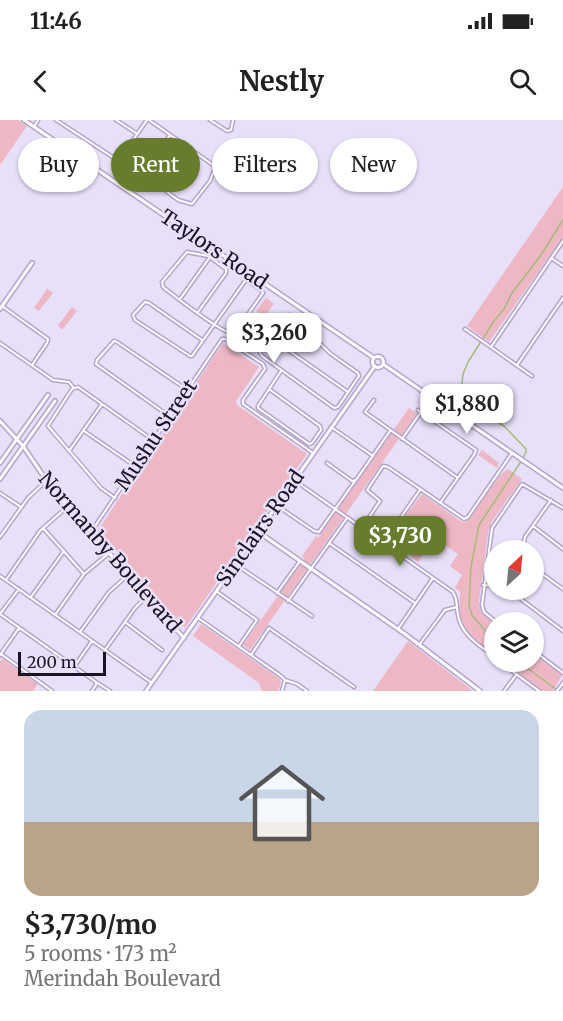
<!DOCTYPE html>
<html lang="en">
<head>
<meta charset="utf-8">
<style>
  :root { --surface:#fff; --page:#f6f6f6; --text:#222; --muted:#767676; --line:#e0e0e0; --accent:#687c2d }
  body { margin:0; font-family:Merriweather,serif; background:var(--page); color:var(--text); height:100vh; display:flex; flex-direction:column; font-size:22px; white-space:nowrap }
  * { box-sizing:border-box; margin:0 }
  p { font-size:20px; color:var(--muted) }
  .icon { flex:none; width:33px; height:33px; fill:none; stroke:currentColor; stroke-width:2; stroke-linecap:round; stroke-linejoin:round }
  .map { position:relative; height:571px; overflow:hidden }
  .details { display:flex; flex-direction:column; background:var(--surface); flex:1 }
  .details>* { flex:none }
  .top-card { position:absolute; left:18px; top:18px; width:528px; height:54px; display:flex; gap:12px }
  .needle { width:39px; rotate:26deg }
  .controls { position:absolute; left:484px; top:420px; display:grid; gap:12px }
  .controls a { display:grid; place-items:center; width:60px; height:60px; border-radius:50%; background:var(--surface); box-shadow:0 2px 4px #0004; font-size:30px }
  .scale { position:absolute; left:18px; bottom:15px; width:88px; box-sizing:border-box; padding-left:6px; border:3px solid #191323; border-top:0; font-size:16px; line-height:21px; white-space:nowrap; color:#191323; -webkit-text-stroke:4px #e8dff9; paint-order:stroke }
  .price { position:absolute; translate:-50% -51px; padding:0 14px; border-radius:12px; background:#fff; color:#222; font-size:20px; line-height:39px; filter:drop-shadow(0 2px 3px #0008) }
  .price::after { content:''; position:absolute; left:50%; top:36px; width:18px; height:14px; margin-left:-9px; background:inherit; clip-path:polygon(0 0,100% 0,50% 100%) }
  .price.current { background:var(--accent); color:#fff }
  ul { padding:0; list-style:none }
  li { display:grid; align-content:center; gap:12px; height:318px; padding:0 24px }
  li+li { border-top:2px solid var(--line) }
  li span { display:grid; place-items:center; height:186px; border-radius:18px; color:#555 }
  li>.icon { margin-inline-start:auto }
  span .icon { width:108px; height:108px; fill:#fffc; stroke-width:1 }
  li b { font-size:26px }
  .tag { padding:0 21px; border-radius:27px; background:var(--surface); box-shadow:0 2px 4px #0004; font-size:21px; line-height:54px }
  .tag.current { background:var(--accent); color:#fff }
  .status { display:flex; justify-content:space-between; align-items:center; height:42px; padding:0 30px; background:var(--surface); direction:ltr }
  .status svg { height:16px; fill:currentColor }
  header { display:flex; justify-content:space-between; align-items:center; height:78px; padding:0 24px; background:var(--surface); font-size:27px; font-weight:700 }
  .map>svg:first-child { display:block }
</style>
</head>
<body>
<div class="status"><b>11:46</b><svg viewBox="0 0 49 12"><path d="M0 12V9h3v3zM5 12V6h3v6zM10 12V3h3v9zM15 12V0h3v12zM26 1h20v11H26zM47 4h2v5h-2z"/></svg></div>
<header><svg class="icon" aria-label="back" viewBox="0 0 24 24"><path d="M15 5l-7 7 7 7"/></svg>Nestly<svg class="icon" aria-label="search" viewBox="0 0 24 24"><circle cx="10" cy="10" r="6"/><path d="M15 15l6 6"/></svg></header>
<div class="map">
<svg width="563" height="571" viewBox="0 0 563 571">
  <rect width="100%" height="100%" fill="#e8dff9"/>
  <!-- green -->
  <path fill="#eeb7c4" d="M0 0H18L27 6 0 45Z
    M563 67V117L489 222 467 206Z
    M47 169 53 173 39 191 34 188Z
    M266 178 274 184 264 197 256 191Z
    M72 187 77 191 62 210 58 205Z
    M223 223 259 247 236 281 237 285 307 334 185 508 98 410Z
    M409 288 417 293 250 530 243 525 304 439 302 436 316 416 318 418Z
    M482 330 499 343 497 348 478 335Z
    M508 349 522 359 492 401 488 412 479 481 481 492 495 504V536C467 514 457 510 460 472L455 468 462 455 450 446 458 434 435 418 418 442 411 437 428 413 405 396 422 374 462 402H466L501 354Z
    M201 504 280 559 281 563 278 571H262L259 563 193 516Z
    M408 521 473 571H373Z
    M534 534 562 555 553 571H542L503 542H534Z
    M3 539 38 564 33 571H0V541Z"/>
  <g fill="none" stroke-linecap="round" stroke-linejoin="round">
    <!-- stream -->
    <path stroke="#a6ba79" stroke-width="1.5" d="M495 522 472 495 469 485 471 447 479 405 522 340 526 332V329L504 306 476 290 469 283 462 264 463 254 468 242 494 201 504 189 512 173 541 135 563 100
      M519 542 557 570"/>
    <!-- street casing -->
    <g stroke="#b4a4ce" stroke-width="5">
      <path id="street" d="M56 0 140 55 144 52 170 15
        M116 0 136 13
        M149 0 213 45 215 48 210 61 192 84 178 80 166 71V67L192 30
        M210 0 227 11 231 10 233 0
        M34 7 38 0
        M119 40 147 0
        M551 138 563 146
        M180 179 210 137
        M2 186 48 219 47 223 32 245
        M198 192 226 153V149L208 136 187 132 162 162 163 167C177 178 219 211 233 214L237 210 250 219 242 230
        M465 209 532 256
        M271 218 348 272
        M250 219 263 227 286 196 290 195 331 234 358 253 359 256 338 287 334 288 262 236 260 233 263 227
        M202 220 149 183 145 182 133 195 135 200 190 236H192L245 161H248L261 170 263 173 237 210
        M0 223 53 260 69 262 73 267
        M283 226 299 204
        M491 227 563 121
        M517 245 563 178
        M269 269 320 306 321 310 312 323 309 324 258 288V286L281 251
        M374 280 365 292 458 358
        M418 290 476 330 474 335 440 383
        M169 296 96 244 97 240 114 221 117 222 186 269
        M331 307 373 336
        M84 311 135 346
        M402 319 421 292
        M69 331 102 284
        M327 343 352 361 356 360 390 311
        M294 360 453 472C458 480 456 486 458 495 461 515 480 526 495 537
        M0 373 21 387
        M115 378 101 368 48 306 72 269 78 267 153 320
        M276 385 314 411 319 412 355 361
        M533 406 563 429
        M43 408 84 454
        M362 408 380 381 367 370 383 346 388 347 464 399 468 397 512 333
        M91 412 222 219H225L263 244 265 249 243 280V284L313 333
        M0 417 28 378 46 361
        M329 423 415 483
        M383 423 420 370
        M522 430 525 417 551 380
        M235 444 312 496
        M534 448 563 469
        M0 456 152 563
        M6 460 40 411 67 387
        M483 465 495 466
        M509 470 563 511
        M216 471 257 500 239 526
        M277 473 300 441
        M31 477 64 431
        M288 481 347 398
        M0 494 96 562V565L92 571
        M0 494 19 469
        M55 495 84 454 109 433
        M198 498 281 556 285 560 282 571
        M125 502 162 530
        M496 502 484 492 482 485 492 408 522 364 563 388
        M398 509 433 458
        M80 512 109 472 128 455
        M419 525 445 490 457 487
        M105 530 135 488 147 476
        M534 531 563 553
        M1 534 52 571
        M0 535 19 508
        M251 535 269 508 354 567
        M500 542 539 571
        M74 547 92 521
        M285 560 297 564 307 571
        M96 562 110 571
        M504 571 517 554
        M557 571 563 563"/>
    </g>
    <!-- secondary casing -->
    <g stroke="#b4a4ce" stroke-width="6">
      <path id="secondary" d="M24 0 374 238
        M0 189 32 143
        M372.5 242a5.5 5.5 0 1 1 11 0a5.5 5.5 0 1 1-11 0Z
        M383 244 563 368
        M0 301 23 326 51 367 184 518
        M0 343 48 275
        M0 359 55 281
        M257 411 405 514 480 571
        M146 571 375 246"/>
    </g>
    <!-- street -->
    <use href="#street" stroke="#fff" stroke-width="2"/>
    <!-- secondary -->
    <use href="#secondary" stroke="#fff" stroke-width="3"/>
  </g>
  <g text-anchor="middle" stroke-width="5" stroke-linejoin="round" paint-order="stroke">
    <!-- street labels -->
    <g font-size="20" fill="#191323" stroke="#e8dff9">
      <text transform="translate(214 129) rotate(34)" y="7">Taylors Road</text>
      <text transform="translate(156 315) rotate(-56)" y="7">Mushu Street</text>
      <text transform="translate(260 408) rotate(-55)" y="7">Sinclairs Road</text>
      <text transform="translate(110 432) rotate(49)" y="7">Normanby Boulevard</text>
    </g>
  </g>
</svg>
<div class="controls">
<a><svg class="needle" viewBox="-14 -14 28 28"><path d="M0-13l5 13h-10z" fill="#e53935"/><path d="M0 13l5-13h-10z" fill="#767676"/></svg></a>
<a><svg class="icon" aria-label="layers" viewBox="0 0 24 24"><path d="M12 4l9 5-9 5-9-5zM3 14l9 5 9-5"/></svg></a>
</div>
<div class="scale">200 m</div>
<b class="price" style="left:274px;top:244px">$3,260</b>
<b class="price" style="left:467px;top:315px">$1,880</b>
<b class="price current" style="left:400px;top:447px">$3,730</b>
<div class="top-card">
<a class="tag">Buy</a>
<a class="tag current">Rent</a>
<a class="tag">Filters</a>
<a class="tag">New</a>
</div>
</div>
<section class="details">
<ul>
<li><span style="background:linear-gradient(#c9d6e8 60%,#b9a48a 0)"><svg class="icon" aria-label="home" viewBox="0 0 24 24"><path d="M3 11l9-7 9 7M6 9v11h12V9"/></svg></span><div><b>$3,730/mo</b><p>5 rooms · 173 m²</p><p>Merindah Boulevard</p></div></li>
</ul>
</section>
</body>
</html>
